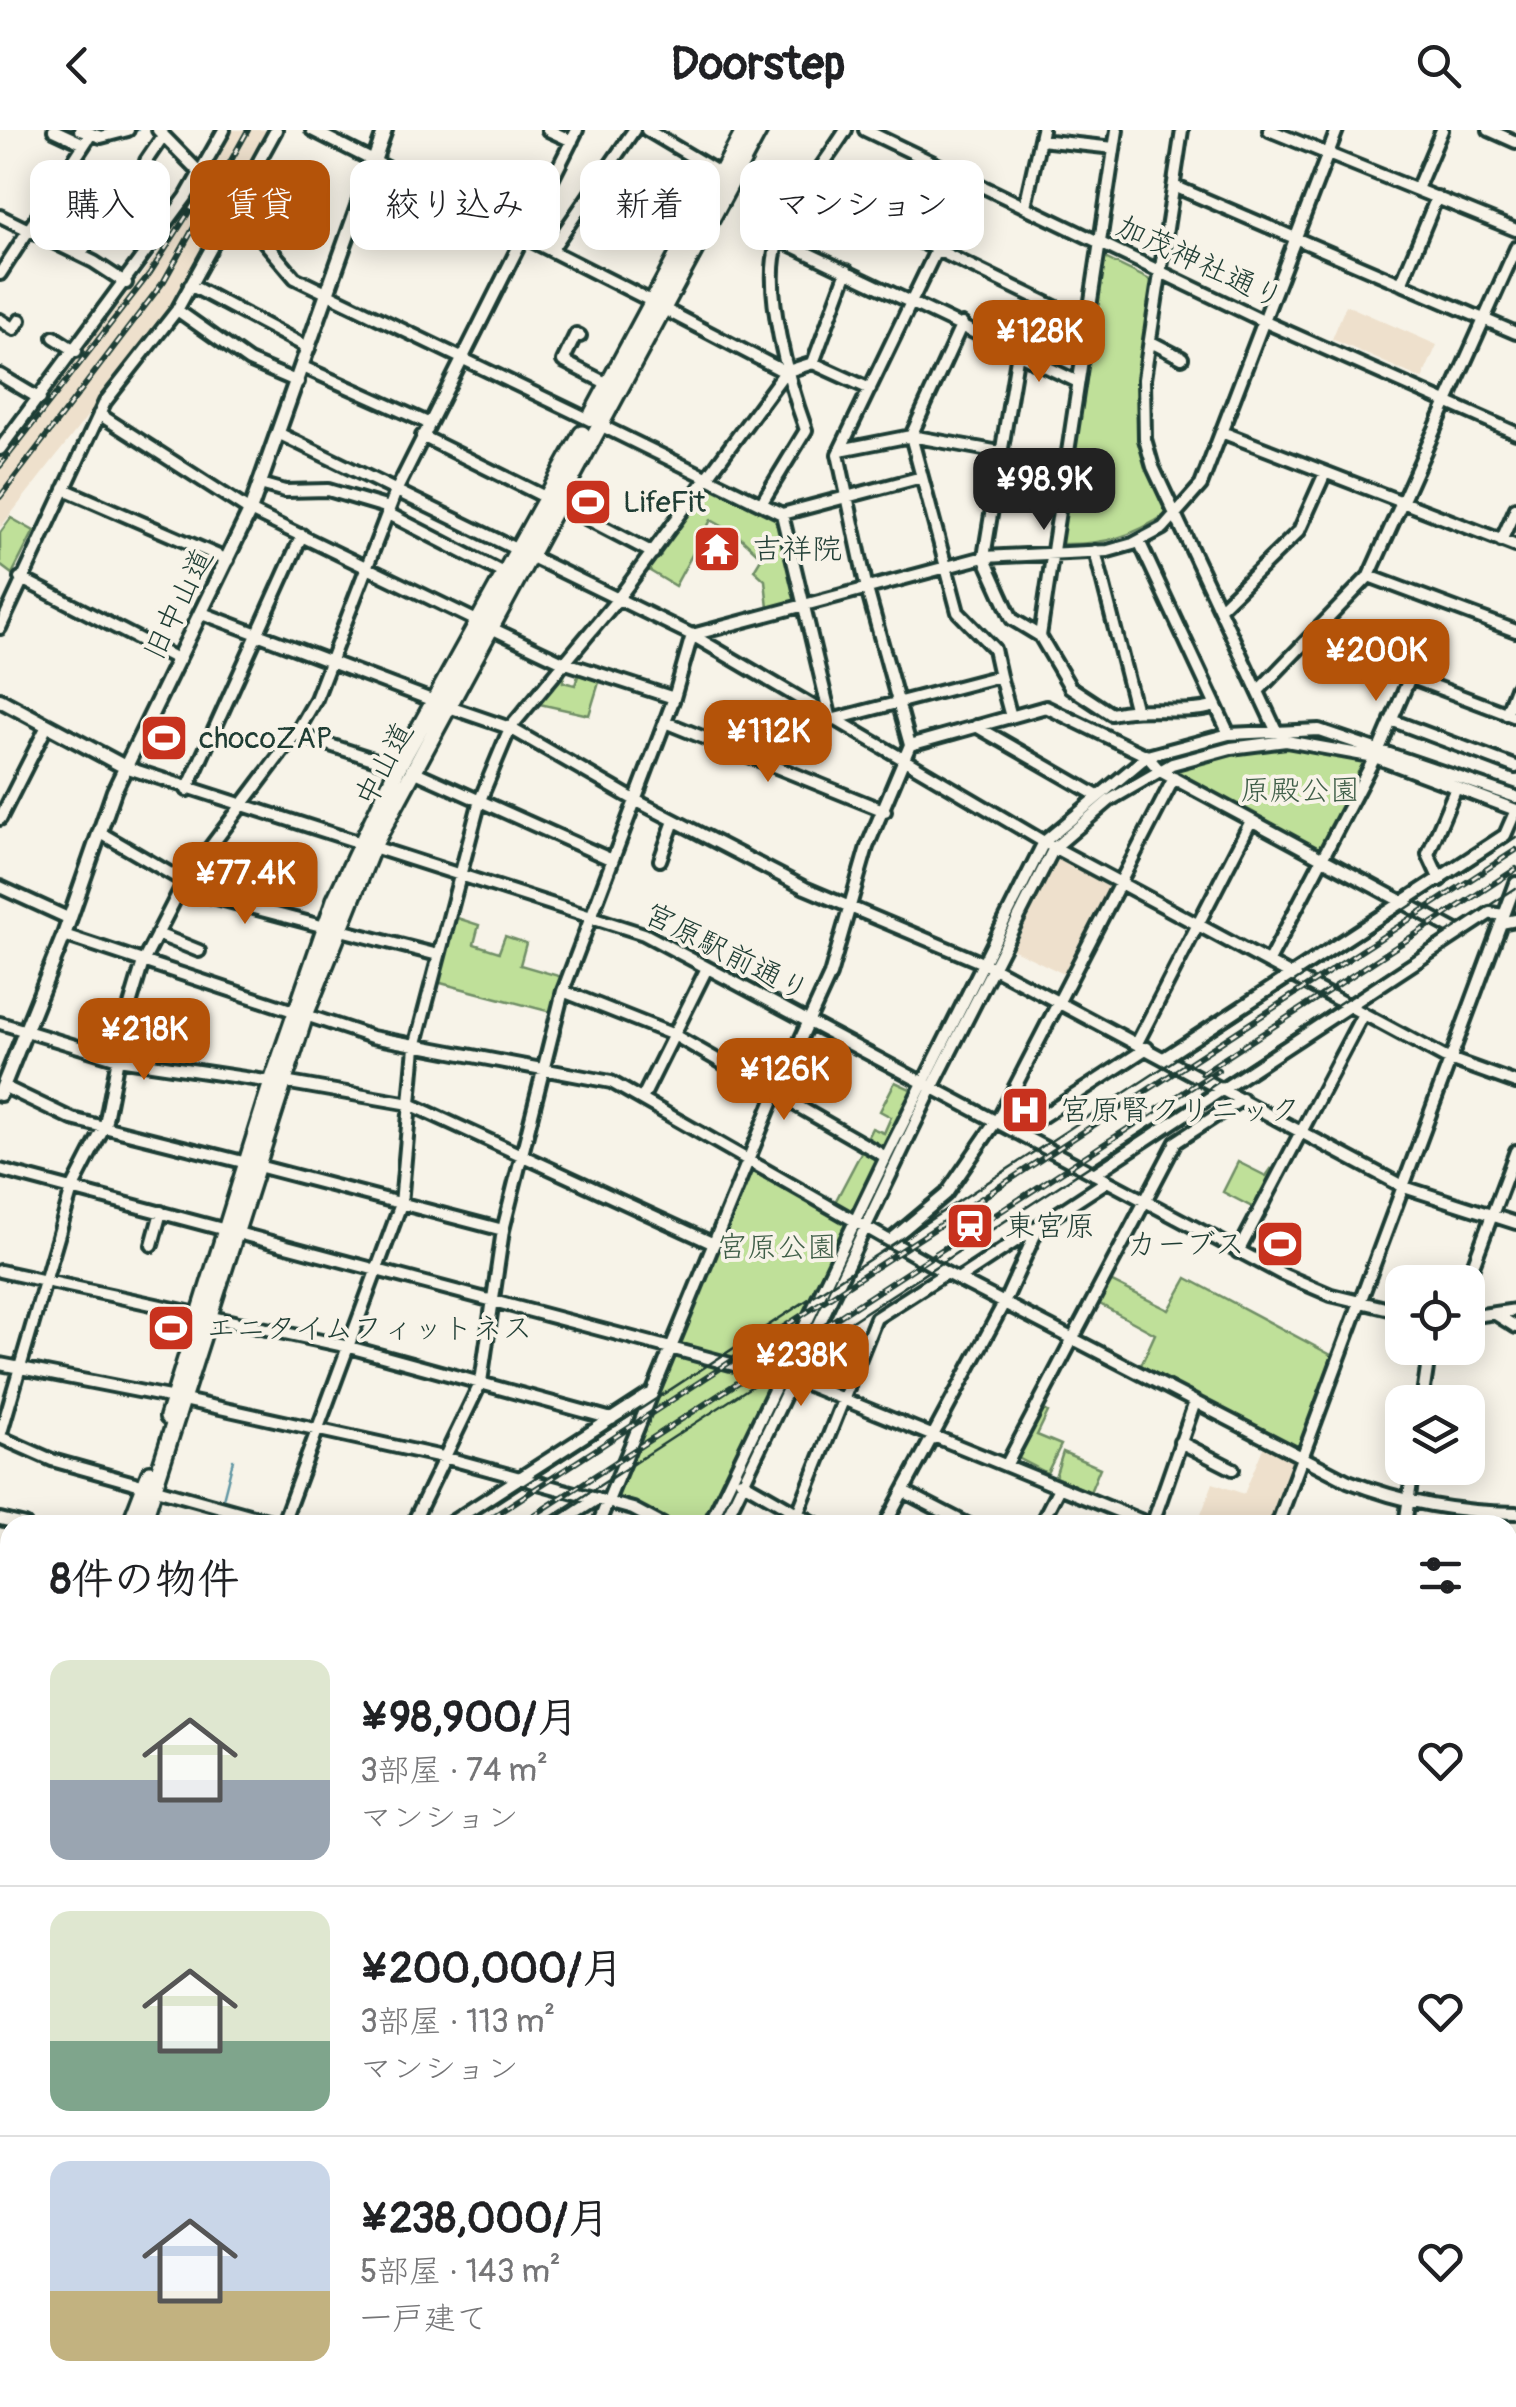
<!DOCTYPE html>
<html lang="ja">
<head>
<meta charset="utf-8">
<style>
  :root { --surface:#fff; --page:#f2f2f2; --text:#202124; --muted:#757577; --line:#e0e0e0; --accent:#b45309 }
  body { margin:0; font-family:Pangolin,"Klee One",sans-serif; background:var(--page); color:var(--text); height:100vh; display:flex; flex-direction:column; font-size:38px; white-space:nowrap }
  * { box-sizing:border-box; margin:0 }
  p { font-size:32px; color:var(--muted) }
  .icon { flex:none; width:55px; height:55px; fill:none; stroke:currentColor; stroke-width:2; stroke-linecap:round; stroke-linejoin:round }
  .map { position:relative; flex:1; overflow:hidden }
  .details { position:absolute; left:0px; top:1385px; width:1518px; height:892px; display:flex; flex-direction:column; background:var(--surface); border-radius:30px 30px 0 0; box-shadow:0 5px 25px #0003 }
  .details>* { flex:none }
  .top-card { position:absolute; left:30px; top:30px; width:1000px; height:90px; display:flex; gap:20px }
  .fabs { position:absolute; left:1385px; top:1135px; display:grid; gap:20px }
  .fabs a { display:grid; place-items:center; width:100px; height:100px; border-radius:20px; background:var(--surface); box-shadow:0 5px 25px #0003; font-size:50px }
  .price { position:absolute; translate:-50% -85px; padding:0 22px; border-radius:20px; background:var(--accent); color:#fff; font-size:32px; line-height:65px; filter:drop-shadow(0 2px 5px #0008) }
  .price::after { content:''; position:absolute; left:50%; top:60px; width:30px; height:22px; margin-left:-15px; background:inherit; clip-path:polygon(0 0,100% 0,50% 100%) }
  .price.active { background:#222; color:#fff }
  ul { padding:0; list-style:none }
  li { display:flex; align-items:center; gap:30px; height:250px; padding:0 50px }
  li+li { border-top:2px solid var(--line) }
  li span { display:grid; place-items:center; flex:none; width:280px; height:200px; border-radius:20px; color:#555 }
  li>.icon { margin-inline-start:auto }
  span .icon { width:120px; height:120px; fill:#fffc; stroke-width:1 }
  li b { font-size:42px }
  h2 { display:flex; justify-content:space-between; align-items:center; height:120px; padding:0 50px; font-size:42px }
  .pill { padding:0 35px; border-radius:20px; background:var(--surface); box-shadow:0 5px 25px #0003; font-size:35px; line-height:90px }
  .pill.active { background:var(--accent); color:#fff }
  header { display:flex; justify-content:space-between; align-items:center; height:130px; padding:0 50px; background:var(--surface); font-size:45px; font-weight:700 }
  .map>svg:first-child { display:block }
</style>
</head>
<body>
<header><svg class="icon" aria-label="back" viewBox="0 0 24 24"><path d="M15 5l-7 7 7 7"/></svg>Doorstep<svg class="icon" aria-label="search" viewBox="0 0 24 24"><circle cx="10" cy="10" r="6"/><path d="M15 15l6 6"/></svg></header>
<div class="map">
<svg width="1516" height="2277" viewBox="0 0 1516 2277">
  <rect width="100%" height="100%" fill="#f7f3e8"/>
  <filter id="ink" filterUnits="userSpaceOnUse"><feTurbulence type="fractalNoise" baseFrequency=".01" numOctaves="2"/><feDisplacementMap in="SourceGraphic" scale="20" xChannelSelector="R" yChannelSelector="G"/><feConvolveMatrix kernelMatrix="1 2 1 2 8 2 1 2 1" color-interpolation-filters="sRGB"/></filter>
  <g filter="url(#ink)">
    <!-- built -->
    <path fill="#eee0cc" d="M229 0H271L167 184 0 398V329L167 111Z
      M1346 175 1437 215 1422 249 1332 209Z
      M1055 725 1113 754 1066 845 1008 817Z
      M1265 1313 1295 1331 1271 1395H1197L1213 1353 1244 1364Z
      M0 1824 10 1828V2268H804L823 2277H19L0 2267Z"/>
    <!-- green -->
    <path fill="#bfe099" stroke="#6f8e66" stroke-width="2.5" d="M1103 127 1154 152C1140 242 1121 299 1168 383 1132 407 1104 415 1061 414Z
      M713 354 778 386 800 470 768 478 765 450 754 440 762 427 738 405 711 390 675 456 645 438Z
      M11 388 34 401 12 444 0 435V403Z
      M566 539 563 552 575 555 579 543 600 549 589 585 535 573Z
      M1287 613 1367 632 1321 723 1166 640 1231 620Z
      M454 787 479 795 474 814 499 822 505 806 526 813 520 835 562 847 551 882 437 852Z
      M895 952 915 961 881 1022 864 1014 872 998 884 1003 891 987 880 981Z
      M863 1019 880 1033 852 1084 834 1074Z
      M1238 1032 1266 1046 1271 1039 1275 1044 1256 1079 1223 1062Z
      M751 1040 848 1093 777 1241 677 1212Z
      M1187 1148 1333 1226 1299 1322 1141 1235 1155 1204 1098 1173 1110 1151 1169 1180Z
      M674 1223 771 1251 704 1395H674L615 1366Z
      M1043 1279 1048 1282 1037 1305 1061 1315 1047 1343 1018 1328Z
      M1063 1322 1100 1338 1090 1362 1055 1347Z
      M1508 1620H1516V1733L1508 1734Z
      M1134 2268H1211L1207 2277H1130Z"/>
    <g fill="none" stroke-linecap="round" stroke-linejoin="round">
      <!-- stream -->
      <path stroke="#6096a3" stroke-width="2.5" d="M92 11H116L138 0
        M1161 633 1227 612 1259 608
        M1125 651 1149 638
        M1028 755 1048 717
        M939 934 957 896
        M862 1091 913 986
        M789 1244 858 1098
        M772 1281 786 1252
        M223 1369 233 1330
        M215 1395 218 1383"/>
      <!-- minor casing -->
      <g stroke="#1f3d34" stroke-width="18">
        <path id="minor" d="M54 0 84 14
          M80 0 101 7 128 0
          M158 0 202 45
          M312 0 653 172
          M548 0 572 11
          M647 0 721 44
          M865 0 1263 191 1516 303
          M1182 0 1144 249 1145 309 1153 337 1276 600
          M1269 0 1516 100
          M1489 0 1516 12
          M1040 10 1114 18
          M146 31 163 6
          M1174 56 1516 203
          M810 58 1088 193
          M243 59 280 89 288 73
          M1417 59 1442 0
          M234 76 295 148 590 290
          M1025 76 1042 0
          M0 86 94 132 126 153
          M778 109 1078 252
          M552 119 634 0
          M80 125 94 103
          M0 144 91 4
          M1401 154 1437 67
          M190 155 309 218
          M662 178 785 242
          M177 180 249 231 298 252
          M0 190 14 199 20 190
          M962 194 911 306 958 482 994 519 1000 546
          M580 206 576 204 563 231 608 254
          M54 207 76 221
          M1151 212 1182 228
          M1018 222 984 427 1012 489 1040 506 1070 557 1111 584C1146 575 1182 586 1216 576
          M813 233 847 141
          M303 237 428 293
          M0 245 40 269
          M99 284 250 381 479 492
          M598 294 782 384 922 347
          M1224 303 1516 416
          M280 304 692 505 984 427 1108 421 1133 414 1163 398 1201 355 1337 0
          M422 306 547 368
          M0 319 186 67 224 0
          M840 320 911 306 1000 322
          M260 354 285 361 328 360 389 378
          M64 359 228 430
          M557 373 653 423
          M761 374 806 300C790 256 761 157 778 112 792 73 824 35 846 0
          M387 383 505 444
          M782 384 831 590 1000 546 1011 587
          M1139 411 1229 604
          M1501 411 1516 378
          M1095 421 1135 578
          M1369 446 1516 501
          M20 448 179 530
          M1221 477 1299 401 1325 343
          M202 483 434 571
          M489 497 563 532 674 568
          M0 498 105 272 177 180 276 0
          M1040 506 1117 0
          M1309 509 1516 587
          M1260 559 1369 446 1516 118
          M446 576 510 598 633 669 805 758 992 837 1404 1057 1516 1093
          M1506 584 1516 558
          M1391 590 1516 637
          M665 592 885 681
          M976 596 1096 665
          M296 604 398 637
          M910 615 1046 577 1147 626 1160 641 1460 803
          M1380 617 1410 547
          M125 637 644 804 1282 1144 1331 1165 1402 1182
          M411 640 610 729
          M187 660 302 405
          M0 689 47 596
          M99 702 209 766 325 797
          M660 730 674 691
          M1440 750 1428 724 1456 658
          M0 757 70 789
          M1501 793 1516 790
          M337 799 438 825
          M157 804 199 821
          M64 805 372 907 611 952 946 1143 1348 1351C1404 1373 1456 1382 1516 1383
          M1269 831 1375 627
          M563 861 674 905 886 1027 709 1395
          M0 893 118 929 272 952
          M1137 913 1251 691
          M1164 928 1505 705 1516 680
          M284 952 410 974 714 1114
          M3 956 72 989 247 1033
          M642 969 707 838
          M1017 1003 1147 918
          M886 1027 1044 712 1147 626 1229 604 1319 600 1516 667
          M258 1036 503 1100
          M0 1040 806 1254 1152 1395
          M1094 1044 1490 783 1504 785
          M891 1110 946 1064 1001 984 1174 648
          M152 1115 161 1082
          M1238 1122 1363 884
          M0 1141 349 1217 612 1289
          M961 1147 1107 1051
          M1467 1152 1516 1021
          M1497 1185 1516 1197
          M1468 1187 1516 1180
          M0 1234 174 1268
          M184 1270 447 1328 633 1379 663 1395
          M1422 1272 1430 1218
          M0 1306 72 1059 105 995 125 892 143 832 184 752 297 602 316 569 396 361 577 0
          M0 1307 52 1330 285 1395
          M1180 1312 1233 1339
          M1007 1334 1176 1012 1242 969
          M741 1351 818 1395
          M903 1361 969 1395
          M0 1389 25 1395
          M282 1395 401 1074 415 917 480 670 510 598 617 470 785 242 813 233 870 259
          M412 1395 481 1252 503 1100 563 861 674 568 692 505 1044 712 1444 927 1516 953
          M447 1395 648 1265
          M557 1395 597 1369
          M598 1395 775 965 830 845 867 717 910 615 867 459 838 324 970 50
          M723 1395 932 958 1054 718 1110 670 1172 634 1231 618 1286 611 1375 627 1516 680
          M793 1395 876 1188 946 1143
          M885 1395 1005 1171 1038 1098
          M1040 1395 1059 1358
          M1152 1395 1195 1272
          M1277 1395 1516 753
          M1405 1395 1413 1338
          M0 1456 10 1460
          M1508 1491 1516 1492
          M0 1553 10 1558
          M1508 1613H1516
          M0 1649 10 1653
          M1508 1740H1516
          M0 1809 10 1789
          M0 1816 10 1821
          M1508 1834 1516 1836
          M1508 1936 1516 1938
          M0 1938 10 1943
          M0 2038 10 2042
          M1508 2070 1516 2074
          M0 2075 10 2054
          M1508 2215 1516 2218
          M212 2268 231 2277
          M343 2268 362 2277
          M565 2268 588 2277
          M826 2268 844 2277
          M1074 2268 1096 2277
          M1333 2268 1358 2277
          M46 2277 51 2268
          M63 2277 68 2268
          M134 2277 139 2268
          M264 2277 269 2268
          M643 2277 649 2268
          M693 2277 697 2268
          M932 2277 937 2268
          M1124 2277 1129 2268
          M1273 2277 1277 2268
          M1422 2277 1424 2268"/>
      </g>
      <!-- major casing -->
      <g stroke="#1f3d34" stroke-width="20">
        <path id="major" d="M0 570 125 637
          M0 964 64 805 114 661 250 381 385 0"/>
      </g>
      <!-- highway casing -->
      <g stroke="#1f3d34" stroke-width="22">
        <path id="highway" d="M593 283 745 0
          M168 1287 272 952 335 770 398 637 582 304
          M130 1395 150 1343
          M142 1395 305 885 372 718 759 0
          M0 1615 10 1602
          M0 1632 10 1619"/>
      </g>
      <!-- minor -->
      <use href="#minor" stroke="#f7f3e8" stroke-width="10"/>
      <!-- major -->
      <use href="#major" stroke="#f7f3e8" stroke-width="12"/>
      <!-- highway -->
      <use href="#highway" stroke="#f7f3e8" stroke-width="15"/>
      <!-- tram -->
      <path stroke="#1f3d34" stroke-width="2.5" d="M463 1395 1516 707
        M539 1395 1516 758
        M0 1693 10 1687
        M0 1745 10 1739"/>
      <!-- rail casing -->
      <g stroke="#1f3d34" stroke-width="6">
        <path id="rail" d="M0 336 150 143 201 63
          M0 367 164 151 248 0
          M1202 943 1516 739
          M480 1395 1516 720
          M519 1395 1218 940
          M0 1725 10 1719"/>
      </g>
      <!-- rail -->
      <use href="#rail" stroke="#f7f3e8" stroke-width="2.5" stroke-dasharray="8" stroke-linecap="butt"/>
    </g>
  </g>
  <!-- icons -->
  <defs>
    <g id="stadium-square" transform="scale(2.5)"><rect x="-9" y="-9" width="18" height="18" rx="4" fill="#c8321e" stroke="#f7f3e8"/><path d="M0-5a6.5 5 0 1 0 0 10a6.5 5 0 1 0 0-10ZM-3.5-1.8h7v3.6h-7Z" fill="#fff"/></g>
    <g id="temple-square" transform="scale(2.5)"><rect x="-9" y="-9" width="18" height="18" rx="4" fill="#c8321e" stroke="#f7f3e8"/><path d="M0-6L5-2H3V0L6.5 2.5H4V6H1.5V3h-3V6H-4V2.5H-6.5L-3 0V-2H-5Z" fill="#fff"/></g>
    <g id="hospital-square" transform="scale(2.5)"><rect x="-9" y="-9" width="18" height="18" rx="4" fill="#c8321e" stroke="#f7f3e8"/><path d="M-5-5h3v3.5h4V-5h3V5h-3V1.5h-4V5h-3Z" fill="#fff"/></g>
    <g id="station-square" transform="scale(2.5)"><rect x="-9" y="-9" width="18" height="18" rx="4" fill="#c8321e" stroke="#f7f3e8"/><path d="M-3-6H3Q5-6 5-4V2Q5 4 3 4L4.5 6H3L1.5 4h-3L-3 6H-4.5L-3 4Q-5 4-5 2V-4Q-5-6-3-6ZM-3.5-4v3h7v-3ZM-3.5 1v1.5H-2V1ZM2 1v1.5H3.5V1Z" fill="#fff"/></g>
  </defs>
  <g fill-rule="evenodd">
    <use href="#stadium-square" x="588" y="372"/>
    <use href="#temple-square" x="717" y="419"/>
    <use href="#stadium-square" x="164" y="608"/>
    <use href="#hospital-square" x="1025" y="980"/>
    <use href="#station-square" x="970" y="1096"/>
    <use href="#stadium-square" x="1280" y="1114"/>
    <use href="#stadium-square" x="171" y="1198"/>
  </g>
  <g text-anchor="middle" stroke-width="8" stroke-linejoin="round" paint-order="stroke">
    <!-- street labels -->
    <g font-size="30" fill="#1f3d34" stroke="#f7f3e8">
      <text transform="translate(1200 132) rotate(25)" y="10">加茂神社通り</text>
      <text transform="translate(178 474) rotate(-64)" y="10">旧中山道</text>
      <text transform="translate(384 634) rotate(-62)" y="10">中山道</text>
      <text transform="translate(727 822) rotate(27)" y="10">宮原駅前通り</text>
    </g>
    <!-- poi labels -->
    <g font-size="30" fill="#1f3d34" stroke="#f7f3e8" text-anchor="start">
      <text x="623" y="382">LifeFit</text>
      <text x="752" y="429">吉祥院</text>
      <text x="199" y="618">chocoZAP</text>
      <text x="1060" y="990">宮原腎クリニック</text>
      <text x="1005" y="1106">東宮原</text>
      <text x="1245" y="1124" text-anchor="end">カーブス</text>
      <text x="206" y="1208">エニタイムフィットネス</text>
    </g>
    <!-- park labels -->
    <g font-size="30" fill="#3f5e48" stroke="#f7f3e8">
      <text x="1300" y="670">原殿公園</text>
      <text x="777" y="1127">宮原公園</text>
    </g>
  </g>
</svg>
<div class="fabs">
<a><svg class="icon" aria-label="locate" viewBox="0 0 24 24"><circle cx="12" cy="12" r="6"/><path d="M12 2v4M12 18v4M2 12h4M18 12h4"/></svg></a>
<a><svg class="icon" aria-label="layers" viewBox="0 0 24 24"><path d="M12 4l9 5-9 5-9-5zM3 14l9 5 9-5"/></svg></a>
</div>
<b class="price" style="left:1039px;top:255px">¥128K</b>
<b class="price active" style="left:1044px;top:403px">¥98.9K</b>
<b class="price" style="left:1376px;top:574px">¥200K</b>
<b class="price" style="left:768px;top:655px">¥112K</b>
<b class="price" style="left:245px;top:797px">¥77.4K</b>
<b class="price" style="left:144px;top:953px">¥218K</b>
<b class="price" style="left:784px;top:993px">¥126K</b>
<b class="price" style="left:801px;top:1279px">¥238K</b>
<div class="top-card">
<a class="pill">購入</a>
<a class="pill active">賃貸</a>
<a class="pill">絞り込み</a>
<a class="pill">新着</a>
<a class="pill">マンション</a>
</div>
<section class="details">
<h2>8件の物件<svg class="icon" aria-label="filters" viewBox="0 0 24 24"><path d="M4 7h16M4 17h16"/><circle cx="9" cy="7" r="2"/><circle cx="15" cy="17" r="2"/></svg></h2>
<ul>
<li><span style="background:linear-gradient(#dfe7d0 60%,#9aa5b1 0)"><svg class="icon" aria-label="home" viewBox="0 0 24 24"><path d="M3 11l9-7 9 7M6 9v11h12V9"/></svg></span><div><b>¥98,900/月</b><p>3部屋 · 74 m²</p><p>マンション</p></div><svg class="icon" aria-label="heart" viewBox="0 0 24 24"><path d="M12 20l-8-8c-3-5 5-10 8-4 3-6 11-1 8 4z"/></svg></li>
<li><span style="background:linear-gradient(#dfe7d0 65%,#7fa58c 0)"><svg class="icon" aria-label="home" viewBox="0 0 24 24"><path d="M3 11l9-7 9 7M6 9v11h12V9"/></svg></span><div><b>¥200,000/月</b><p>3部屋 · 113 m²</p><p>マンション</p></div><svg class="icon" aria-label="heart" viewBox="0 0 24 24"><path d="M12 20l-8-8c-3-5 5-10 8-4 3-6 11-1 8 4z"/></svg></li>
<li><span style="background:linear-gradient(#c9d6e8 65%,#c2b280 0)"><svg class="icon" aria-label="home" viewBox="0 0 24 24"><path d="M3 11l9-7 9 7M6 9v11h12V9"/></svg></span><div><b>¥238,000/月</b><p>5部屋 · 143 m²</p><p>一戸建て</p></div><svg class="icon" aria-label="heart" viewBox="0 0 24 24"><path d="M12 20l-8-8c-3-5 5-10 8-4 3-6 11-1 8 4z"/></svg></li>
</ul>
</section>
</div>
</body>
</html>
